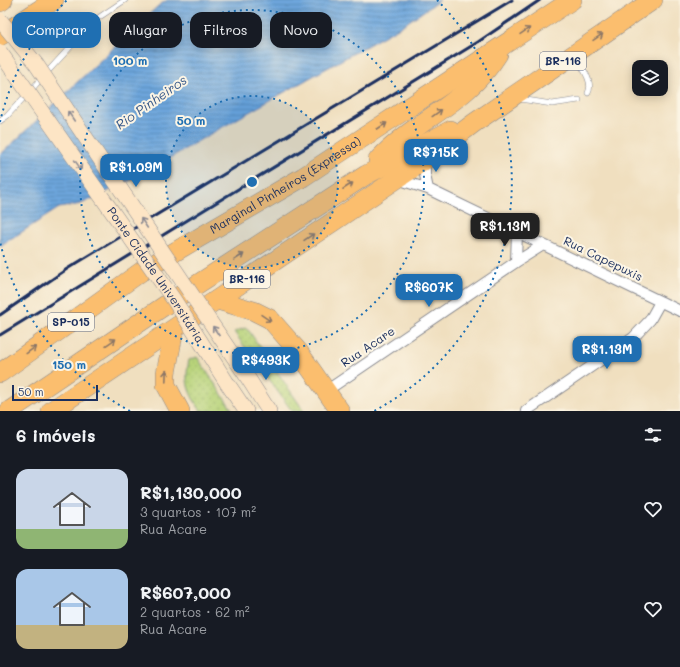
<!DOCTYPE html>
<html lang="pt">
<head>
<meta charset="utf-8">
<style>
  :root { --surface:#171b24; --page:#242831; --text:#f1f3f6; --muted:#9ea1a6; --accent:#1f6fb2 }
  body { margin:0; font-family:Mali,sans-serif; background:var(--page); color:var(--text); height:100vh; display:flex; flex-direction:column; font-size:15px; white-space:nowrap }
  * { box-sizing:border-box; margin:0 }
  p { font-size:13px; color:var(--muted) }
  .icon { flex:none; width:22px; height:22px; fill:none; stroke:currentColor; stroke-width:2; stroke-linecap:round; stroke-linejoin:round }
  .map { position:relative; height:411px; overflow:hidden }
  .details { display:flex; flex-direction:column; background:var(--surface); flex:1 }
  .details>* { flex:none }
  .top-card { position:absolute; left:12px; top:12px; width:400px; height:36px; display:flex; gap:8px }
  .tools { position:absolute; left:632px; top:60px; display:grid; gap:8px }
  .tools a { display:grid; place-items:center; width:36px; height:36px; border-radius:8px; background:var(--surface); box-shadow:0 2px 10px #0003; font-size:20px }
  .scale { position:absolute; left:12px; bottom:10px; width:86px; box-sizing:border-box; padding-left:4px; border:2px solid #1b2f5e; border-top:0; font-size:11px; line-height:14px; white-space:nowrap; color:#1b2f5e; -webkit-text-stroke:3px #fcf5e5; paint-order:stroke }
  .price { position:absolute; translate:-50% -34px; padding:0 9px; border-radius:8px; background:var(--accent); color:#fff; font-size:13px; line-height:26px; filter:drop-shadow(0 1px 2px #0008) }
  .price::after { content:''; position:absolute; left:50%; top:24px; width:12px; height:9px; margin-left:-6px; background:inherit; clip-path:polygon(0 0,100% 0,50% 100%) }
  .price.on { background:#222; color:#fff }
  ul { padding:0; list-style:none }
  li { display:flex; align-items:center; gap:12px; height:100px; padding:0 16px }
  li span { display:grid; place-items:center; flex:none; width:112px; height:80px; border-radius:12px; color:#555 }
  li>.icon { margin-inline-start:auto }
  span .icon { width:48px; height:48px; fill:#fffc; stroke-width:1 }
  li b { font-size:17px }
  h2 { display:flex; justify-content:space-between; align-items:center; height:48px; padding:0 16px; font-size:17px }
  .tag { padding:0 14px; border-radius:12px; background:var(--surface); box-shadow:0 2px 10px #0003; font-size:14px; line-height:36px }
  .tag.on { background:var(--accent); color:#fff }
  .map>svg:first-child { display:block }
</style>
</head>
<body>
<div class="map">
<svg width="680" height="411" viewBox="0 0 680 411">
  <defs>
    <pattern id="park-dots" width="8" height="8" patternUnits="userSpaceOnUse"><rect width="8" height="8" fill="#b7d379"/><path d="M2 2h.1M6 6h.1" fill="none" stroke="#9db56b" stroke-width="1.8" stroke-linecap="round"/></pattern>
    <pattern id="water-rules" width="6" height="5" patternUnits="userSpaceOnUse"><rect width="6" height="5" fill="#6da6dc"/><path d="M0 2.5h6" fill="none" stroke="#5988b6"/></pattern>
  </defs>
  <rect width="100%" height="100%" fill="#fcf5e5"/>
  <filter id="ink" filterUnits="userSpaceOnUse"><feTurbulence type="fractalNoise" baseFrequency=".025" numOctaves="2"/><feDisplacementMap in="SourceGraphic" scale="8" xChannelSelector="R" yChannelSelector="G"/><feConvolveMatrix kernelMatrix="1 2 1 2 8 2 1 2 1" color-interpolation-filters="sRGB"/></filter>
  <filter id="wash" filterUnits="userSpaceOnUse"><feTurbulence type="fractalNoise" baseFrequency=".012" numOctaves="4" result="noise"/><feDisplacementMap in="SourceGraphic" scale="16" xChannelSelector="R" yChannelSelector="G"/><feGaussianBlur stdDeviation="0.9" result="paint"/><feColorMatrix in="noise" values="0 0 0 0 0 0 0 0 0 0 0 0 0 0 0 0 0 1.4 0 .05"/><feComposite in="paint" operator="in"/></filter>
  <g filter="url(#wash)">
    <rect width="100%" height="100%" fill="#f0dfbf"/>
    <!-- park -->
    <path fill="url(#park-dots)" stroke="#69816c" d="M245 328 249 331 304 411H292L234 332Z
      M197 357 233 411H201C188 392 184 383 189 360Z"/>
    <!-- water -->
    <path fill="url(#water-rules)" stroke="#446a9d" d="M167 0H440L400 27 205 137 140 176 81 204 59 208 0 246V155L158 6Z"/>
  </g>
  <g filter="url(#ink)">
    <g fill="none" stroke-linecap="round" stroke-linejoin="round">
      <!-- lane casing -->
      <g stroke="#86878e" stroke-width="6">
        <path id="lane" d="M577 58C582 68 594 82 588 93
          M520 99 552 104 579 100
          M0 121 7 116 95 20 125 0"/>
      </g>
      <!-- street casing -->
      <g stroke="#86878e" stroke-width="12">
        <path id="street" d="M425 160V175L428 189
          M397 179 428 189 680 311
          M516 262 517 232
          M326 391 516 262 543 245
          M526 411 633 338 650 320 660 302"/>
      </g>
      <!-- secondary casing -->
      <g stroke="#86878e" stroke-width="16">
        <path id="secondary" d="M246 375 269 411
          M227 383 246 411"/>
      </g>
      <!-- highway casing -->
      <g stroke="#86878e" stroke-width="20">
        <g id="highway">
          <path d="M0 2 3 0"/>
          <path d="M0 36 54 0"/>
          <path d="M378 160C416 119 467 104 498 54"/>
          <path d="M217 300 254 311 270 319 298 351 340 411"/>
          <path d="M174 330 166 373V385L180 411"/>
          <path id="s1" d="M0 373 142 271 303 177 572 0"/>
          <path d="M9 411 167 304 366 175 451 130"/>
          <path d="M51 411 425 160 474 123 653 0"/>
        </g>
      </g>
      <!-- lane -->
      <use href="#lane" stroke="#fff" stroke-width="5"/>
      <!-- street -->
      <use href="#street" stroke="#fff" stroke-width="10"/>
      <!-- secondary -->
      <use href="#secondary" stroke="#fde5c5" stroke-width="15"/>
      <!-- highway -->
      <use href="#highway" stroke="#fbbe6e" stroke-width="19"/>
      <!-- rail -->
      <path stroke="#1b2f5e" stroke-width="3" d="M0 315 67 269 512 0
        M0 335 478 42 540 0"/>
      <!-- secondary-bridge casing -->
      <g stroke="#86878e" stroke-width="16" stroke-linecap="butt">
        <g id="secondary-bridge">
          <path d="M0 20 36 64 246 375"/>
          <path id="s2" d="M0 52 174 300 227 383"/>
        </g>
      </g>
      <!-- secondary-bridge -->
      <use href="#secondary-bridge" stroke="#fde5c5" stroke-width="15"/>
    </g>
    <!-- one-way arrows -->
    <defs><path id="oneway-shaft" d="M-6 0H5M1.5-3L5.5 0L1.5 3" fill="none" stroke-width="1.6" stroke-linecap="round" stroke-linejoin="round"/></defs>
    <g stroke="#8b7666">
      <use href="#oneway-shaft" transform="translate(525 31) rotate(-34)"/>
      <use href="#oneway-shaft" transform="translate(598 37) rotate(-34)"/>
      <use href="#oneway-shaft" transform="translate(437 113) rotate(-36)"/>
      <use href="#oneway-shaft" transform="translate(382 126) rotate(-33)"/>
      <use href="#oneway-shaft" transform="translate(348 186) rotate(-33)"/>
      <use href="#oneway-shaft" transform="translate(309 237) rotate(-34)"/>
      <use href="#oneway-shaft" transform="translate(239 257) rotate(-33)"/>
      <use href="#oneway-shaft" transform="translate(266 318) rotate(34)"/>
      <use href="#oneway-shaft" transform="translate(111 342) rotate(-34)"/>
      <use href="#oneway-shaft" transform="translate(31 350) rotate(-36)"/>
      <use href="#oneway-shaft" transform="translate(166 376) rotate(-88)"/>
    </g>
    <g stroke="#8c8a92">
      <use href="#oneway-shaft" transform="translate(71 116) rotate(-124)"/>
      <use href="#oneway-shaft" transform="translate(78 165) rotate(55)"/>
      <use href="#oneway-shaft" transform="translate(144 223) rotate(-124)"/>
      <use href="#oneway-shaft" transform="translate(216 331) rotate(-124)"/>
    </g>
  </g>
  <!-- distance rings -->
  <circle cx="252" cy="182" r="86" fill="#1f6fb2" fill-opacity=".12"/>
  <g fill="none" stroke="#1f6fb2" stroke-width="2" stroke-dasharray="2 4">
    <circle cx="252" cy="182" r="86"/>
    <circle cx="252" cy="182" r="172"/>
    <path d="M130 411A259 259 0 0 1 0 242M0 122A259 259 0 0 1 67 0M437 0A259 259 0 0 1 374 411"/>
  </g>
  <g text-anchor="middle" stroke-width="4" stroke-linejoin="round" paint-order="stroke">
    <!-- shield labels -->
    <g fill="#fcf5e5" stroke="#5e6a86" stroke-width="1">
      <rect x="540" y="52" width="46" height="18" rx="3"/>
      <rect x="224" y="270" width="46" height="18" rx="3"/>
      <rect x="48" y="313" width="46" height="18" rx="3"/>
    </g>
    <g font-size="11" font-weight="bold" fill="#1b2f5e">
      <text x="563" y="65">BR-116</text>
      <text x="247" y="283">BR-116</text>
      <text x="71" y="326">SP-015</text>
    </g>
    <!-- street labels -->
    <g font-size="12" fill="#1b2f5e" stroke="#fcf5e5">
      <text dy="4" stroke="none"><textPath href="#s1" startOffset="342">Marginal Pinheiros (Expressa)</textPath></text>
      <text transform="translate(603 259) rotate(26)" y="4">Rua Capepuxis</text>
      <text dy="4" stroke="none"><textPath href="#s2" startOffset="272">Ponte Cidade Universitária</textPath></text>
      <text transform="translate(368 347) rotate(-34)" y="4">Rua Acare</text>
    </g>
    <!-- water labels -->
    <g font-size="13" font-style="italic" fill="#38598a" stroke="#fcf5e5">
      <text transform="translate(151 102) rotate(-35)" y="5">Rio Pinheiros</text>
    </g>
  </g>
  <circle cx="252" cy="182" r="6" fill="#1f6fb2" stroke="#fcf5e5" stroke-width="2"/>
  <g font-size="12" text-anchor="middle" font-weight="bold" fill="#1f6fb2" stroke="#fcf5e5" stroke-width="4" stroke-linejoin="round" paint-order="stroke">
    <text x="130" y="65">100 m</text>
    <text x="191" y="125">50 m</text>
    <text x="69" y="369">150 m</text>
  </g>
</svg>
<div class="tools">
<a><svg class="icon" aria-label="layers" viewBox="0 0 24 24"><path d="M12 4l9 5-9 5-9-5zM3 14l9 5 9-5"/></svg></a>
</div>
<div class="scale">50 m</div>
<b class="price" style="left:436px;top:173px">R$715K</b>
<b class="price" style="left:136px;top:188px">R$1.09M</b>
<b class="price on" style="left:505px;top:247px">R$1.13M</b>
<b class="price" style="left:429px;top:308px">R$607K</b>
<b class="price" style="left:607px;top:370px">R$1.13M</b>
<b class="price" style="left:266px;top:381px">R$493K</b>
<div class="top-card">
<a class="tag on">Comprar</a>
<a class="tag">Alugar</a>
<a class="tag">Filtros</a>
<a class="tag">Novo</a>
</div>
</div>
<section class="details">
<h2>6 imóveis<svg class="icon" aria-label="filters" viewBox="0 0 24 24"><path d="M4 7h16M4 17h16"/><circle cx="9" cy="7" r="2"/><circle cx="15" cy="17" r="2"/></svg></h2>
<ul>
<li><span style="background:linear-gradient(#c9d6e8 75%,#8fb573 0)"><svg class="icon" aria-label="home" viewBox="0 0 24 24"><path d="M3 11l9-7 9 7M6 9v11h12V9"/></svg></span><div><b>R$1,130,000</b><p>3 quartos · 107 m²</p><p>Rua Acare</p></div><svg class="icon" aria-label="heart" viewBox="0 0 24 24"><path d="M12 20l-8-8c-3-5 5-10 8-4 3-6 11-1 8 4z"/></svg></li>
<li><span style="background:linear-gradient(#a9c7e8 70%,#c2b280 0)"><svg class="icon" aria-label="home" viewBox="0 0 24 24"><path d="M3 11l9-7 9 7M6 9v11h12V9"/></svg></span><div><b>R$607,000</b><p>2 quartos · 62 m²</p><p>Rua Acare</p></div><svg class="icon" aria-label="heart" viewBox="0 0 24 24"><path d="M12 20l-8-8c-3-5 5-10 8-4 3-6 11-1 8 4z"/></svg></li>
</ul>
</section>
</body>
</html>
